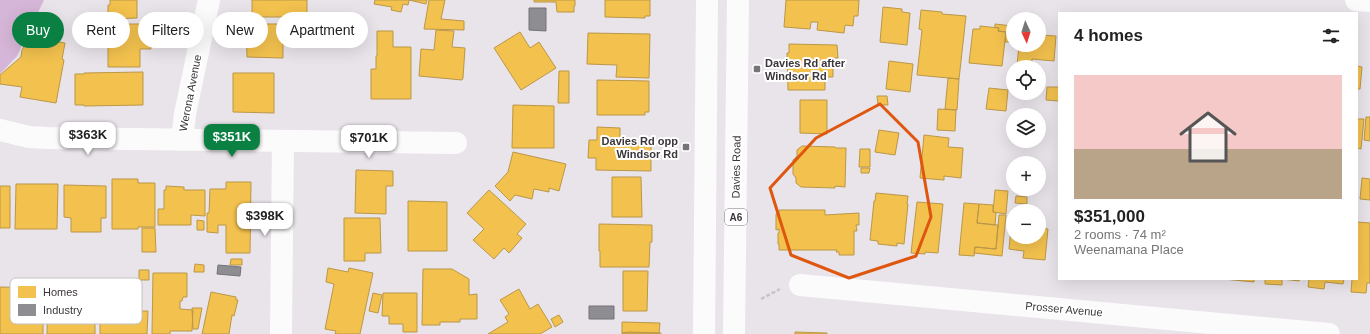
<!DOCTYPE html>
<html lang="en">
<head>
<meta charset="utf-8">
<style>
  :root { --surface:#fff; --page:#f6f6f6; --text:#222; --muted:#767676; --accent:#0b8043 }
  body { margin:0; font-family:Helvetica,sans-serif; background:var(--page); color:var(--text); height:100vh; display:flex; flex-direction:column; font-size:15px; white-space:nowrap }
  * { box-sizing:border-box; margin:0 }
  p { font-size:13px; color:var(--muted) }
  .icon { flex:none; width:22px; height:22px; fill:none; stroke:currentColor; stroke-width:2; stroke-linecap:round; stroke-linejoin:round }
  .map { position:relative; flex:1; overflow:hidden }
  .panel { position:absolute; left:1058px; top:12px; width:300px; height:268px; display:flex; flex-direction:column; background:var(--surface); border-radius:0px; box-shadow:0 4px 16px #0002 }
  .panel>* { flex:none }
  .banner { position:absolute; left:12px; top:12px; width:380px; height:36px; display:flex; gap:8px }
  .needle { width:26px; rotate:176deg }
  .tools { position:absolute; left:1006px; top:12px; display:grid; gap:8px }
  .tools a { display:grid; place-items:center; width:40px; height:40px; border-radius:50%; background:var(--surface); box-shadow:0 4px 16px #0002; font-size:20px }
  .price { position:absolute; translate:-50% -34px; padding:0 9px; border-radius:8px; background:#fff; color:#222; font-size:13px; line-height:26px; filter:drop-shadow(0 1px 2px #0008) }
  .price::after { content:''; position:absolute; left:50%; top:24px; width:12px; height:9px; margin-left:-6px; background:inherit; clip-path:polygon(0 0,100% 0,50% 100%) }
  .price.current { background:var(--accent); color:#fff }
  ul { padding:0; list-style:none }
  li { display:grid; align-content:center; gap:8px; height:212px; padding:0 16px }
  li span { display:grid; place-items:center; height:124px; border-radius:0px; color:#555 }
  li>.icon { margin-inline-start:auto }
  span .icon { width:72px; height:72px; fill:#fffc; stroke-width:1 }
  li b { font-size:17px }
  h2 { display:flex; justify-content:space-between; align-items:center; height:48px; padding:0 16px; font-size:17px }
  .tag { padding:0 14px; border-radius:18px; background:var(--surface); box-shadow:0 4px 16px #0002; font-size:14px; line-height:36px }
  .tag.current { background:var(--accent); color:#fff }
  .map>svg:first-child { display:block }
</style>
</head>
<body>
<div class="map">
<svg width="1370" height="334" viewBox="0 0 1370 334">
  <rect width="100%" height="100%" fill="#e9e3ea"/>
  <!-- forest -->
  <path fill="#d6b6d8" d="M0 0H44L17 56 0 74Z"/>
  <!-- homes -->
  <path fill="#f2c14e" stroke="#bb9748" d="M110 0H137V18L110 19V17H108V5H110Z
    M252 0H307V17H252Z
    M375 0H427L426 4 409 0 408 5 403 4 401 12 391 10 392 7 374 4Z
    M429 0H445L441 19 464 21V30L424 29Z
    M534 0H575V6H574V12H557L556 2H534Z
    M605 0H650V16H645V18L605 17Z
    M786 0H859L858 16H854L853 26 845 25 844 33 817 30 818 22H811L810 29 784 27Z
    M883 7 902 9V12L910 13 907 45 880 42Z
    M921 10 942 12V14L966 16 959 79 917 75 922 30 919 29Z
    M108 24H151V49H140V67H108Z
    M246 24H283V58L247 57Z
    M995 24 1013 26V42H1005L1006 32 998 31 999 28 995 27Z
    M980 26 999 28 998 31 1006 32 1002 66 969 63 973 29H980Z
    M436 30 454 31 452 47 465 48 463 78 462 80 419 76 421 49 434 50Z
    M377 31H393V47H411V99H371V69H376V56H377Z
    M520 32 530 48 539 42 556 68 521 90 494 48Z
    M588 33 650 34 649 78 616 77 617 65 587 64Z
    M1039 35 1056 36 1054 61 1032 59V67L1017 65 1019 45H1039Z
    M30 37 65 43 62 59 64 60 56 103 20 97 22 87 0 84V75L21 57 22 50Z
    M789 44 837 45 838 58H833V77H825V90H788L787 53H789Z
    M889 61 913 64 910 92 886 89Z
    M1357 66 1362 67 1360 89H1357Z
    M559 71H569V103H558Z
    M143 72V105L84 106V105H75V74H84V73Z
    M233 73H274V113L233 112Z
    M948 78 959 79 957 110 945 109Z
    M597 80 649 81V112H645V115H597Z
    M1047 87H1059V101L1046 100Z
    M989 88 1008 90 1006 111 986 109Z
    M877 96H887L888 105H878Z
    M800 100H827V134L800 133Z
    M513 105 554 106V148H512Z
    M938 109 956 110 955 131 937 130Z
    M1366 117H1370V141L1364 140Z
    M1357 119H1364L1361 149 1357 148Z
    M597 127 620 128V142L651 143V171L596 170V158H588L589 140H597Z
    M879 130 899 133 895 155 875 152Z
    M924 135 949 138 948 147 963 148 961 178 944 176V180L920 178Z
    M802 146 835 147 836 148H846L845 187 835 186V188L801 187 796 183V178L793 174V160L797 156V150Z
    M860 149H870V167H859Z
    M513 152 566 164 559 191 549 188V192L534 189 532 199 515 195 510 201 495 186 508 172Z
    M861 168H870L869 173H861Z
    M356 170 393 171V186H386V214L355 213Z
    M612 177H641L642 217H612Z
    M1362 178 1370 179V200L1360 199Z
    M112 179H138V183H155V227H138V229H112Z
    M226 182H251L250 253H226V225H218V233L207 232V213H209L210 189H226Z
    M16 184H58L57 229H15Z
    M64 185 106 186V218H101V232H71V218L64 217Z
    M0 186H10V228H0Z
    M166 186 184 187V190H205V216L191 215V225H158V209H164V190H166Z
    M489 190 526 224 517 234 522 238 509 253 504 248 494 259 473 240 484 229 467 213Z
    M995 190 1008 191 1006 214 993 212Z
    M876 193 908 196 907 204H908L904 244 897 243V246L878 244V241L870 240 874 201H875Z
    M1016 196 1027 197V204L1015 203Z
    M408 201 447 202V251H408Z
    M917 202 943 204 938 253 925 252V254L911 253Z
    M964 203 979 204 977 223 998 225 996 249 975 247 974 256 959 255Z
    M979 204 993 205V212L996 213 995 225 977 223Z
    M779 210H825V215L859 213V225H856L857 231H854V255H839V252H836L837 250H779V244H778V233H779V229L776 230V214H779Z
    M999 215H1006L1002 256 974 253 975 247 996 249Z
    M344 218H380L381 253H365V261H344Z
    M197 220 204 221V230H197Z
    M1357 222 1370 223V283H1367L1366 293 1351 292 1352 279H1357Z
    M599 224 652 225V242H650L649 267H600V251H599Z
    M142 228H155L156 252H142Z
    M1011 228 1013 229V237H1039V228L1048 229 1045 260 1023 258 1024 251 1009 249Z
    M231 259H242V265H230Z
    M195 264 204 265V272H194Z
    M328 268 348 272 349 268 373 273 360 334H335L336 331 325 329 334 284 326 282Z
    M423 269H452L469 279V295L477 294V319H460V322H440V325H422Z
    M139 270H149V280H139Z
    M623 271H648L647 311H623Z
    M153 273H187V297H183L182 301H180V309L193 310 192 331H170V334H152Z
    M1223 279H1254V282Z
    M1265 279H1300L1299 281 1282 279V285L1265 284Z
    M1309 279H1344L1343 284 1325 282 1324 289 1308 287Z
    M0 287 43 288V334H0Z
    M48 287H68L67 294H77V290H97V304H95V334H47Z
    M519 289 530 309 538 304 552 327 540 334H488L508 322 505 317 509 314 500 300Z
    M211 292 236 297V300H238L234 316 232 315 229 334H202Z
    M373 293 382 295 378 313 369 311Z
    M383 293H417V332H403V324H389V316H382Z
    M102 303H128V311H148L147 334H100V311H102Z
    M192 308H202L198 329H193Z
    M559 315 563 322 555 327 551 319Z
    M622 322 660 323 659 333H622Z
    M629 332 661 333V334H622V333Z
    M795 332 827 333V334H795Z"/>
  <!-- industry -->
  <path fill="#8d8d92" stroke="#747378" d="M529 8H546V31L529 30Z
    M218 265 241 267 240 276 217 274Z
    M589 306H614V319H589Z"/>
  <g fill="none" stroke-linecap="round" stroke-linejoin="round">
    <!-- path -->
    <path stroke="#c6c4c7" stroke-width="2.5" stroke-dasharray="4 2" stroke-linecap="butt" d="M761 299 780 289"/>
    <!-- minor -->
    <path stroke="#fcfbfc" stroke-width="22" d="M1356 0 1370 1
      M0 130 29 137 47 138 456 143
      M182 140 185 114 209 0
      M800 285 1329 334
      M281 334 283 141"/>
    <!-- highway -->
    <path stroke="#fcfbfc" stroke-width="22" d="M704 334 707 0
      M734 334 738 0"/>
  </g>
  <!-- marked area -->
  <path fill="none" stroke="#df570e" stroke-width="3" stroke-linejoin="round" d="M880 104 918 142 931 217 916 256 849 278 791 255 770 188 816 138Z"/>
  <!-- markers -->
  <g fill="#787378" stroke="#fff" stroke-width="1.5">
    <rect x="753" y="65" width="8" height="8" rx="2"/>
    <rect x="682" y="143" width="8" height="8" rx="2"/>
  </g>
  <g text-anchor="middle" stroke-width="4" stroke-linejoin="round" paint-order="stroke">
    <!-- shield labels -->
    <rect fill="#fff" stroke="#767276" stroke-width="1" x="725" y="209" width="22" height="16" rx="3"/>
    <g font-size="10" font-weight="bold" fill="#3b363b">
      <text x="736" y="221">A6</text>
    </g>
    <!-- poi labels -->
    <g font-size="11" font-weight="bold" fill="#3b363b" stroke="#fff" text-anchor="start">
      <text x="765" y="67">Davies Rd after<tspan x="765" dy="13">Windsor Rd</tspan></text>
      <text x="678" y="145" text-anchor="end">Davies Rd opp<tspan x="678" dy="13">Windsor Rd</tspan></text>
    </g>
    <!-- street labels -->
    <g font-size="11" fill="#3b363b" stroke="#fff">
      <text transform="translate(190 93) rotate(-79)" y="4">Werona Avenue</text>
      <text transform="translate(736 167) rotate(-89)" y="4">Davies Road</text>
      <text transform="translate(1064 309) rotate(5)" y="4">Prosser Avenue</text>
    </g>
  </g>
  <!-- legend -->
  <rect x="10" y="278" width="132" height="46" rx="6" fill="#fff" stroke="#c4c3c4" stroke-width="1"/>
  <rect x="18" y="286" width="18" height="12" fill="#f2c14e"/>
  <rect x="18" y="304" width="18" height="12" fill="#8d8d92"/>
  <g font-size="11" fill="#3b363b">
    <text x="43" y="296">Homes</text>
    <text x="43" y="314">Industry</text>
  </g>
</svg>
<div class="tools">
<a><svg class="needle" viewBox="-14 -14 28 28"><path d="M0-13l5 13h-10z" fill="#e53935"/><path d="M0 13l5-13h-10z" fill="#767676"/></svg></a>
<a><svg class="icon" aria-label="locate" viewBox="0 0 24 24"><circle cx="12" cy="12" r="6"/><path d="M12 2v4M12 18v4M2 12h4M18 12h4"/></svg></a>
<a><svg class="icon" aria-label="layers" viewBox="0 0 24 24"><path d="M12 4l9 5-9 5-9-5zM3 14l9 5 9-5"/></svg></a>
<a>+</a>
<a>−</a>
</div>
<b class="price" style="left:88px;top:156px">$363K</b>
<b class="price current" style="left:232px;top:158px">$351K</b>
<b class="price" style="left:369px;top:159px">$701K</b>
<b class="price" style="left:265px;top:237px">$398K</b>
<div class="banner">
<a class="tag current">Buy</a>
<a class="tag">Rent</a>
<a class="tag">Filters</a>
<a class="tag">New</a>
<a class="tag">Apartment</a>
</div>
<section class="panel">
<h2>4 homes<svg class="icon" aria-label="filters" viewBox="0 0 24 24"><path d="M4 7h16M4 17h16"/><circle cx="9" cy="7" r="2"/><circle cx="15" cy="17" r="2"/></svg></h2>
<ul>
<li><span style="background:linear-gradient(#f6c9c9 60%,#b9a48a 0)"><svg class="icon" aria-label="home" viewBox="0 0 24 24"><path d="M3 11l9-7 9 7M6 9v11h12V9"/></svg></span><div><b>$351,000</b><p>2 rooms · 74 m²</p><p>Weenamana Place</p></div></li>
</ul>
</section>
</div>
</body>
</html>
